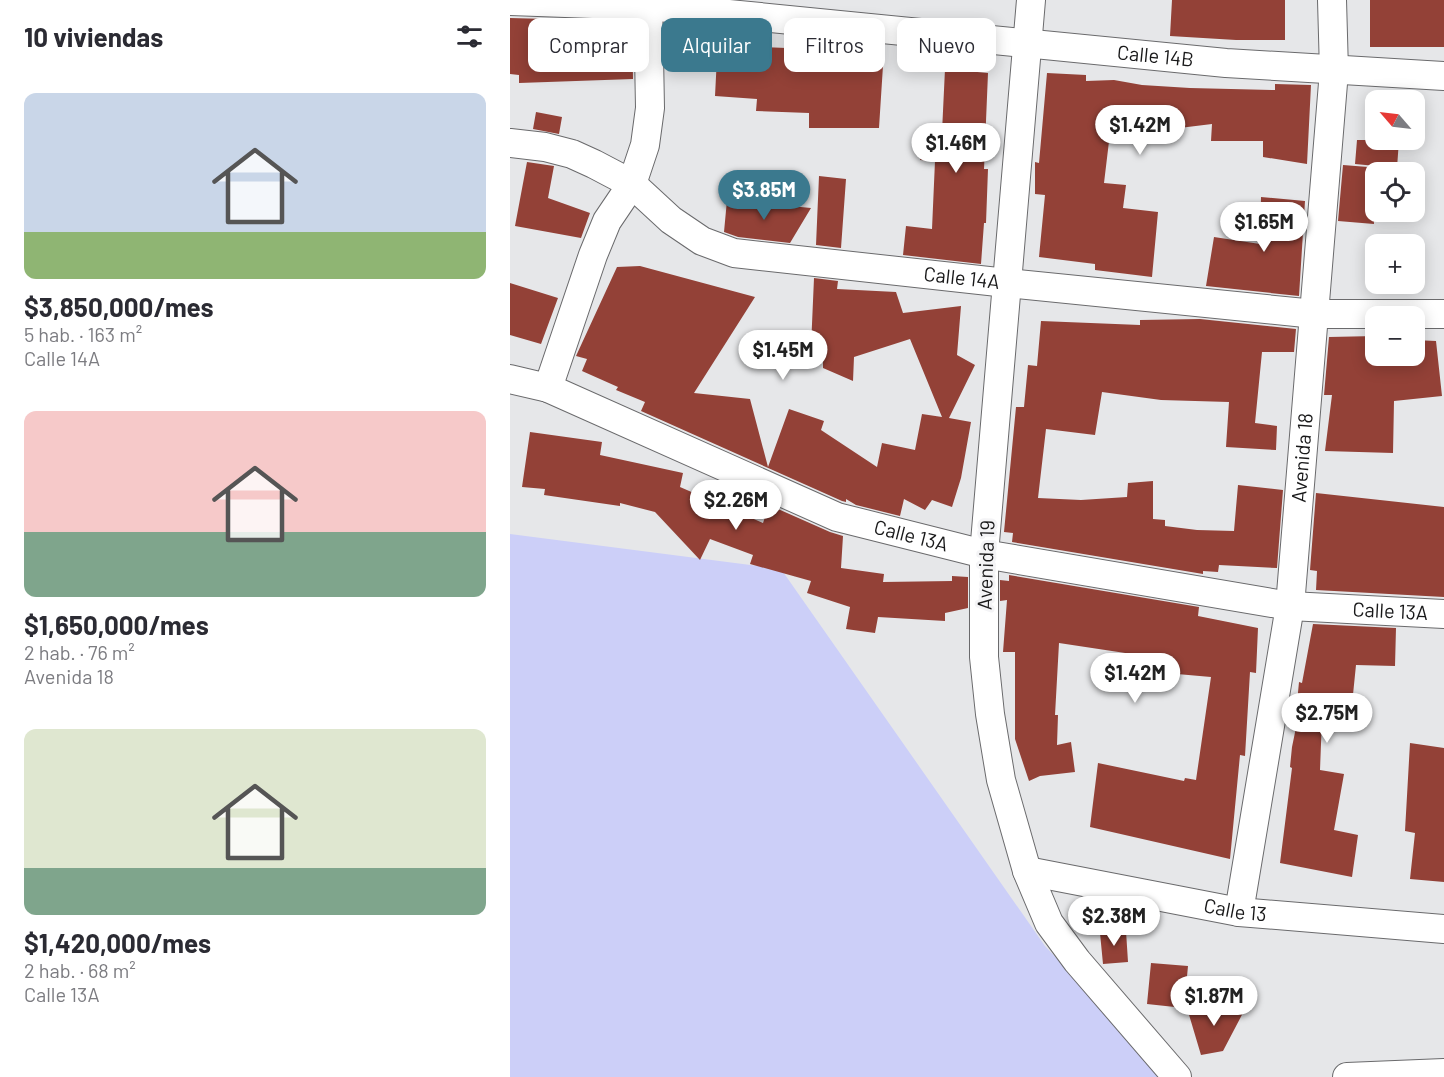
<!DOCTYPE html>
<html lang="es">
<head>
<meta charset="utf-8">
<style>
  :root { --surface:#fff; --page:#f2f2f3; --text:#2b2b33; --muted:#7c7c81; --accent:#3b798e }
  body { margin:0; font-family:Barlow,sans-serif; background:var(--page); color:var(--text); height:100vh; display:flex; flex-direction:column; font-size:22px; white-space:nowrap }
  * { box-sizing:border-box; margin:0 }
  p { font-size:20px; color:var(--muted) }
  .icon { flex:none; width:33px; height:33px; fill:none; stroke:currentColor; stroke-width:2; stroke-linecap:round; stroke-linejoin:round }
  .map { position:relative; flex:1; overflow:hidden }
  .details { display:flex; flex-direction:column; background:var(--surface); width:510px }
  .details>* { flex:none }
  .guide { position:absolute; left:18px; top:18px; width:570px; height:54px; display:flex; gap:12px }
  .needle { width:39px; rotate:298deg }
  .controls { position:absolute; left:855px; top:90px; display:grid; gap:12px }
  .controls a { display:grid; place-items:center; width:60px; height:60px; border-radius:12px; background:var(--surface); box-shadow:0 3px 15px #0003; font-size:30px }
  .price { position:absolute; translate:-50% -51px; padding:0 14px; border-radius:21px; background:#fff; color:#222; font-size:20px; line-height:39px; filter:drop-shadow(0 2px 3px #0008) }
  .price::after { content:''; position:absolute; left:50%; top:36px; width:18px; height:14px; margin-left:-9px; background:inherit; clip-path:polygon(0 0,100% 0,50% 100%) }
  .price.current { background:var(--accent); color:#fff }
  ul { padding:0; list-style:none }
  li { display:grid; align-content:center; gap:12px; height:318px; padding:0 24px }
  li span { display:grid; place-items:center; height:186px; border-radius:12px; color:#555 }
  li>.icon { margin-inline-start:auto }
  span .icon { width:108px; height:108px; fill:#fffc; stroke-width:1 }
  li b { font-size:26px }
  h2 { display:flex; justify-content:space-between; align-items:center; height:72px; padding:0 24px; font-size:26px }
  .chip { padding:0 21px; border-radius:12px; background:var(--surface); box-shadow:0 3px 15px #0003; font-size:21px; line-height:54px }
  .chip.current { background:var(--accent); color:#fff }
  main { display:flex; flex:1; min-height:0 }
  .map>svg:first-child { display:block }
</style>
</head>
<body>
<main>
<section class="details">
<h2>10 viviendas<svg class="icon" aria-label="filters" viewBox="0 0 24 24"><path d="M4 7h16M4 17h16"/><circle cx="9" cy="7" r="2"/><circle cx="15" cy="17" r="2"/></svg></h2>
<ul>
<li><span style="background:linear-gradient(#c9d6e8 75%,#8fb573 0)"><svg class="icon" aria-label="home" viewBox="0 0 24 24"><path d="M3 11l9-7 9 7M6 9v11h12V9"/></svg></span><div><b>$3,850,000/mes</b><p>5 hab. · 163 m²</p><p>Calle 14A</p></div></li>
<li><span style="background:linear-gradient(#f6c9c9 65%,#7fa58c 0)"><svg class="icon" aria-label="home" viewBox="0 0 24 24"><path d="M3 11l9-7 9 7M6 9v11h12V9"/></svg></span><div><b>$1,650,000/mes</b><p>2 hab. · 76 m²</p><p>Avenida 18</p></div></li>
<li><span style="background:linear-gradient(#dfe7d0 75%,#7fa58c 0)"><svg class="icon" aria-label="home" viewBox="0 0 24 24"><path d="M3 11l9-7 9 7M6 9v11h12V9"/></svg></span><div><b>$1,420,000/mes</b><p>2 hab. · 68 m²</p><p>Calle 13A</p></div></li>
</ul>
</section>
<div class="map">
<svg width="934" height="1077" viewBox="0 0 934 1077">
  <rect width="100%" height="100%" fill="#e6e7e9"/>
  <!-- green -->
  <path fill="#cccff8" d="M0 534 271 569 535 946 658 1077H0Z"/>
  <!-- building -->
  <path fill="#934137" d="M662 0H775V40H726L660 36Z
    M860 0H934V47H860Z
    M0 18 37 19V42L97 40 96 23 122 22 123 79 9 83V75L0 74Z
    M301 46 374 50 369 128H299V113L246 111 247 99 205 96 207 57 249 59 250 47 301 49Z
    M435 69 478 73 474 169H478L476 223H474L471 264 393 255 396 226 422 229 425 161 410 160 412 131 432 132Z
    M537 73 576 75V81L604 80 632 85 680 88 765 90V84L801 85 797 164 753 157V141H701L702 124 645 131 643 140 600 133 594 183 616 185 613 208 648 212 642 277 585 270V264L529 257 535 195 525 194V162L529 163Z
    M26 112 52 117 49 134 23 129Z
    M847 140H889L887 168 845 164Z
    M17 162 44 166 38 198 80 213 71 238 5 226Z
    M833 165 858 167 863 206 864 224 828 221Z
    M309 176 336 179 331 248 306 245Z
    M751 197 795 201 789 296 696 286 704 237 750 244Z
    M217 200 301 208 280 243 228 237 214 232Z
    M130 266 245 297 184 393 240 399 258 467 279 409 314 421 311 430 367 467 372 443 405 450 412 414 432 417 400 339 344 357 343 381 313 368V355L301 347 304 278 328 281 327 289 386 292 393 313 451 306 447 355 465 365 439 418 461 422 451 478 442 507 422 500 415 510 394 499 390 516 346 505 336 499V502L332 501 131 411 135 402 106 390 108 387 72 371 77 359 66 356 107 267Z
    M0 283 48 298 31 344 0 335Z
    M690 319 786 329 784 352H752L745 423 767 426 766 450 716 447 719 402 651 400 592 392 585 435 536 429 528 498 571 500 617 497 618 483 643 481V519L655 520V526L687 530 724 531 728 485 773 490 767 568 709 565 708 572 693 571V574L502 542 503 533 494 532 506 407H514L518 365 527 366 531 321 630 325V320Z
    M866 336V356H904V340L926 341 932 396 884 401 883 453 815 451 822 395H814L819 337Z
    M20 432 92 442 90 455 173 473 170 487 253 523 259 505 320 532 333 536 331 568 374 574 373 582 442 581V576L458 577V608L435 613V621L368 617 365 633 336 629 340 607 297 593 301 581 240 564 243 555 200 539 190 560 145 512 110 503V506L34 495 35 489 12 487Z
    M806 493 934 507V597L806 590 807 571 800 570Z
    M499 575 689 607 688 616 748 628 746 673 740 672 735 756 730 755 720 859 580 827 588 763 674 781 675 778 686 780 701 677 633 671 635 656 549 643 545 715H548L547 745 561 742 565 772 530 776 519 781 505 739V652H493L497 600 490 601V580L499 581Z
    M803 624 886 628 885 666 846 665 840 724 812 718 810 770 834 774 824 830 848 835 842 877 770 863 782 768 780 767 782 747 789 713H786L789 682 792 683Z
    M900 743 934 748V882L900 879 905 833 895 831Z
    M616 931 618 962 593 964 590 933Z
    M641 963 678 966 674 1008 637 1004Z
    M677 1008 735 1009 713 1051 691 1055Z"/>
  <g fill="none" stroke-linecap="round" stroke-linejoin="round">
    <!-- minor casing -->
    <g stroke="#6a6a6c" stroke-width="30">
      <g id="minor">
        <path d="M521 0 474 554V657L480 714 491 780 517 871 539 923 567 961 667 1077"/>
        <path id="s1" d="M0 1 138 6 716 63 934 76"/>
        <path id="s2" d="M0 143 35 147 62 154 84 164 122 184 161 220 192 241 224 253 497 283 805 314H934"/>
        <path id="s3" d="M0 379 38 388 327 517 474 554 780 606 934 614"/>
        <path d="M38 388 83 255 97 221 122 184 135 145 140 108 138 0"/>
        <path id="s4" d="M517 871 729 912 934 929"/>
        <path id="s5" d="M729 912 780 606 824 71 822 0"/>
        <path d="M837 1077 934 1073"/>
      </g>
    </g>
    <!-- minor -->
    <use href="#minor" stroke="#fff" stroke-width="28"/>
  </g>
  <g text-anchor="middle" stroke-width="6" stroke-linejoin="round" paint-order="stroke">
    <!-- street labels -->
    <g font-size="20" fill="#181819" stroke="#f4f4f6">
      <text dy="7" stroke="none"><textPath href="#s1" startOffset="648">Calle 14B</textPath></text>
      <text dy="7" stroke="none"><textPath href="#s2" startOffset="484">Calle 14A</textPath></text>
      <text dy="7" stroke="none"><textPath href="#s5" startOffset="459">Avenida 18</textPath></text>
      <text dy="7" stroke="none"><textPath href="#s3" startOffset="432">Calle 13A</textPath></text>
      <text transform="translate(476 565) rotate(-88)" y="7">Avenida 19</text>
      <text dy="7" stroke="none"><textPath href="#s3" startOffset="918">Calle 13A</textPath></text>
      <text dy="7" stroke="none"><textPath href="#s4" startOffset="212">Calle 13</textPath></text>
    </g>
  </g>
</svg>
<div class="controls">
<a><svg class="needle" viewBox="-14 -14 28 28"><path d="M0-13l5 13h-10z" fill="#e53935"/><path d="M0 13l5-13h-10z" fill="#7c7c81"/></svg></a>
<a><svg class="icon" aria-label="locate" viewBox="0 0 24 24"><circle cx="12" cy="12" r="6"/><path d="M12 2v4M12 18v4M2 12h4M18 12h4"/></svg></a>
<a>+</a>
<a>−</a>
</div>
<b class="price" style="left:630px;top:156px">$1.42M</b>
<b class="price" style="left:446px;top:174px">$1.46M</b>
<b class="price current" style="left:254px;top:221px">$3.85M</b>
<b class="price" style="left:754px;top:253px">$1.65M</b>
<b class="price" style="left:273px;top:381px">$1.45M</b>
<b class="price" style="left:226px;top:531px">$2.26M</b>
<b class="price" style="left:625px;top:704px">$1.42M</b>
<b class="price" style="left:817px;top:744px">$2.75M</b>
<b class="price" style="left:604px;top:947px">$2.38M</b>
<b class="price" style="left:704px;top:1027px">$1.87M</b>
<div class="guide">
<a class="chip">Comprar</a>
<a class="chip current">Alquilar</a>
<a class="chip">Filtros</a>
<a class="chip">Nuevo</a>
</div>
</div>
</main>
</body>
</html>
